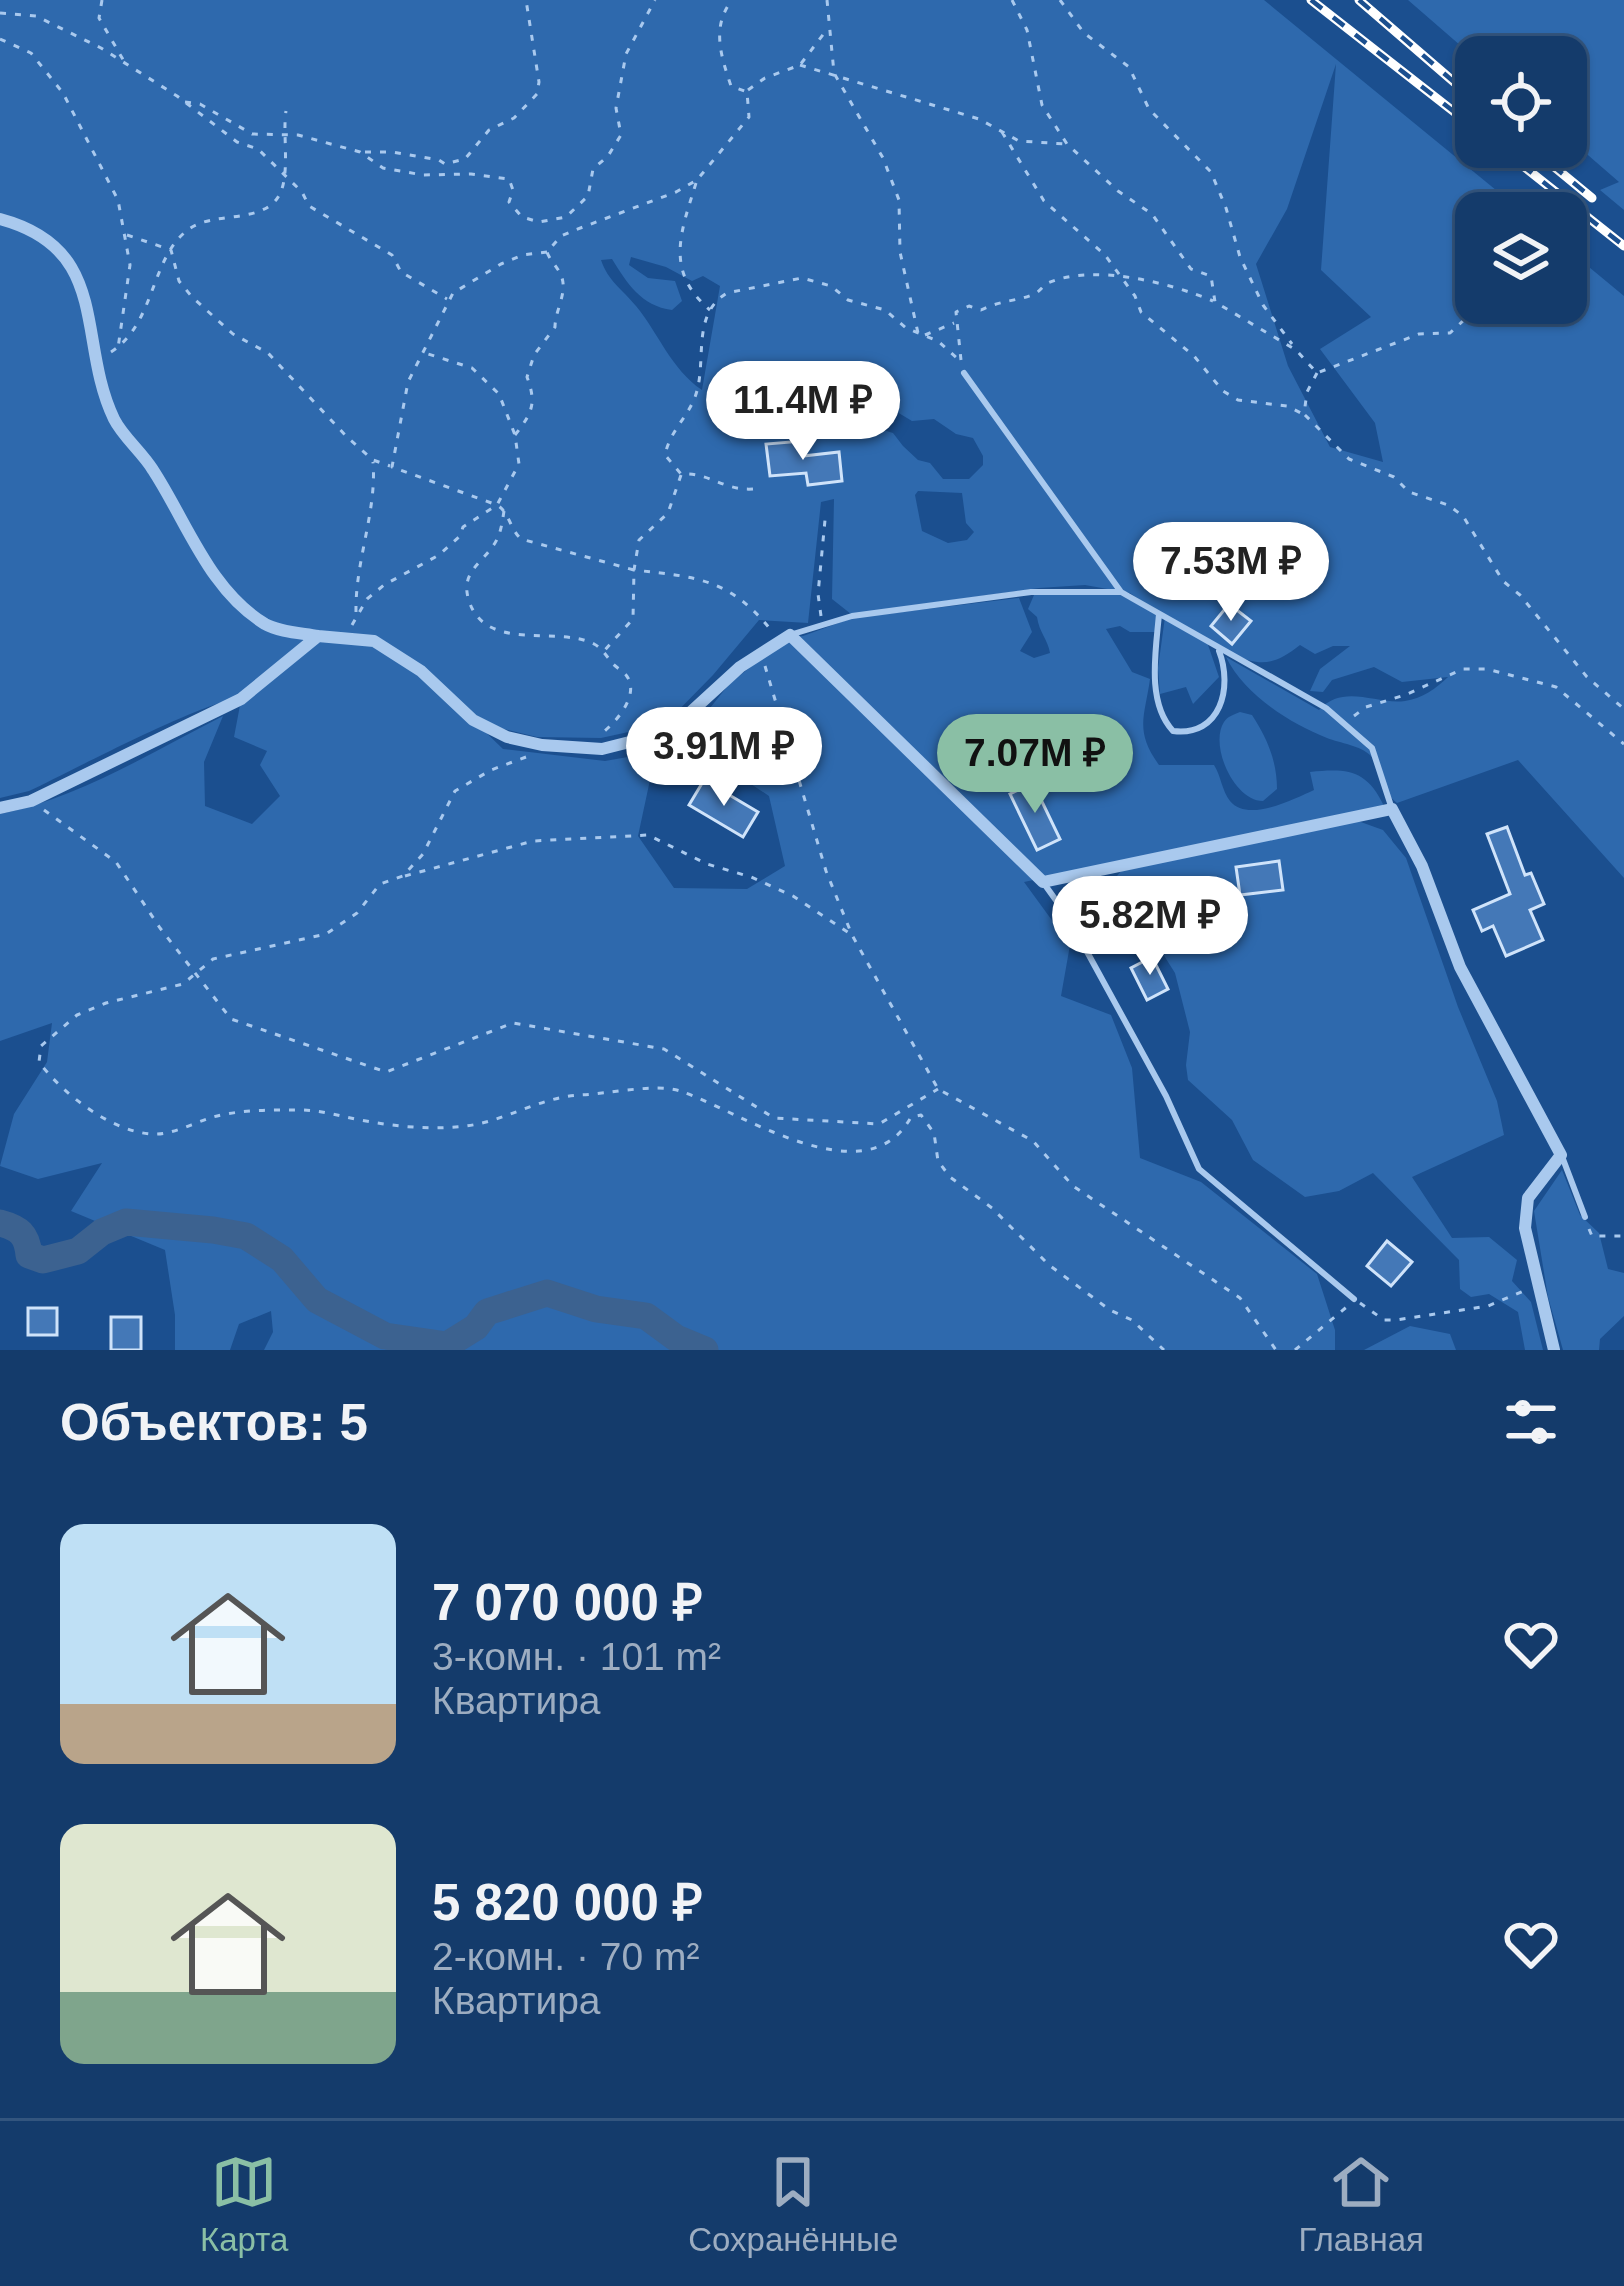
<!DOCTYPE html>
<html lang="ru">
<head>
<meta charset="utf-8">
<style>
  :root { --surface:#143b6b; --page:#214673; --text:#f1f3f6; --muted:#9dadc1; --line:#33557e; --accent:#8abfa5 }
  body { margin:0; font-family:Helvetica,sans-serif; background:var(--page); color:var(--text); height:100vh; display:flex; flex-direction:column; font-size:45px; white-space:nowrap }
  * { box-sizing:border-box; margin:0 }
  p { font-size:39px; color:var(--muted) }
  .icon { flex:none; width:66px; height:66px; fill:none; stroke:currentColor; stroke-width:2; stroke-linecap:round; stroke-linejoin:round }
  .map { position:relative; height:1350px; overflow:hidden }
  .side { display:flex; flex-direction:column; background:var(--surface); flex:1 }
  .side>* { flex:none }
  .fabs { position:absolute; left:1455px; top:36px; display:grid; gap:24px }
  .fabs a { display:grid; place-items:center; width:132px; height:132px; border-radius:24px; background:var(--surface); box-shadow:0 3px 9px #0004,0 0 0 3px var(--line); font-size:60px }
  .price { position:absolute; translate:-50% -102px; padding:0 27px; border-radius:42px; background:#fff; color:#222; font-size:39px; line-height:78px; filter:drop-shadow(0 3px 6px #0008) }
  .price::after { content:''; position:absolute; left:50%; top:72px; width:36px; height:27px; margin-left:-18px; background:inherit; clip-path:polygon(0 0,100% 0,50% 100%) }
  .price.active { background:var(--accent); color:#111 }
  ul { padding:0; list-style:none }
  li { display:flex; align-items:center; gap:36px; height:300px; padding:0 60px }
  li span { display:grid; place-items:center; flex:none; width:336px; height:240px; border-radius:24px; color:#555 }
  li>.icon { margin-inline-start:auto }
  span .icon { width:144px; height:144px; fill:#fffc; stroke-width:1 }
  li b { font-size:51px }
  h2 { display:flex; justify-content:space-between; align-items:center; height:144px; padding:0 60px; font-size:51px }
  .tab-bar { display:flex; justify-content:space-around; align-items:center; height:168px; border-top:3px solid var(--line); background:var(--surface); font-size:33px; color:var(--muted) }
  .tab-bar a { display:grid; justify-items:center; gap:6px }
  .tab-bar .active { color:var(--accent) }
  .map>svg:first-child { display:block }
</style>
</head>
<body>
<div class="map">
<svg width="1624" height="1350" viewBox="0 0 1624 1350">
  <rect width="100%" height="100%" fill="#1b4f8f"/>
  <!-- green -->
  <path fill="#2e69ad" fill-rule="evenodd" d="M0 0H1264L1524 213H1476V303H1566V248L1624 296V878L1518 760 1397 803C1380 790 1385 770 1370 755 1361 746 1340 743 1327 738 1289 723 1244 694 1226 657L1319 710C1344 683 1376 705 1405 701 1421 699 1437 688 1448 677L1402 682 1374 667 1332 680 1323 692 1310 691 1320 669 1350 646H1333L1315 654 1300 645C1262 676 1246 660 1206 639L1219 677 1193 704 1186 687 1160 694 1158 668 1165 617 1130 593 1085 585 1039 588 851 614 832 599 834 499 821 502 808 623 759 620 713 675 665 724 601 738 537 737 475 722 503 749 605 761 656 752 638 836 674 888 747 889 785 866 769 796 739 776 690 733 730 683 789 637 803 636 852 618 1019 598 1032 632 1020 651 1034 658 1050 653C1048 640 1039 632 1037 617L1028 609 1034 595H1120L1158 615 1157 632H1130L1120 626 1106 629 1132 672 1150 679C1145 716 1134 731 1159 765H1214C1221 776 1222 791 1230 801 1248 823 1294 799 1314 790L1310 772C1348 768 1367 770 1384 806L1024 882 1070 945 1061 996 1111 1015 1132 1068 1140 1158 1201 1182 1317 1274 1335 1330V1350H264L273 1332 271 1311 239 1324 230 1350H175V1315L165 1250 71 1211 102 1163 38 1179 0 1166 14 1114 47 1062 52 1023 0 1041V814C79 798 152 752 223 716L204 762 205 806 252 824 280 796 260 765 267 751 234 737 241 700 319 637H328L317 635 240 699C208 698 68 773 29 791L0 798ZM1336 64 1321 270 1371 317 1320 349 1375 423 1383 462 1330 447 1288 366 1256 264 1287 209ZM631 257 666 267 692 281 703 276 720 286 702 390C671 369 659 334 636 306 622 289 608 281 601 260L612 259C627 283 641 306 672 310L682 301 675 281 648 278 629 265ZM897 412 912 421 934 419 956 434 973 438 983 456V465L969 479H943L930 463 918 460 903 446 893 433 880 429 881 420ZM918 491 962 493 966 523 974 532 967 540 948 543 922 531 915 495Z
    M1408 0H1624V210L1600 190 1619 182 1566 136V57L1476 59Z
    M1240 712 1252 715C1267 738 1277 761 1277 789L1263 801C1234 801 1209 745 1224 722 1228 716 1233 715 1240 712Z
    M1358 821 1383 830 1406 858 1458 1007 1497 1101 1504 1135 1412 1177 1452 1238 1489 1237 1517 1260 1512 1281 1531 1302 1543 1350H1525L1518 1312 1489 1294 1471 1297 1460 1289 1459 1260 1373 1173 1339 1191 1305 1197 1253 1160 1232 1120 1188 1080 1186 1065 1190 1032 1175 973 1139 916 1117 891V876L1121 871Z
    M1562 1170 1580 1215 1599 1233 1608 1269 1624 1273V1316L1600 1339 1599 1350H1563L1548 1297 1534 1211Z
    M1410 1326 1450 1334 1456 1350H1364Z"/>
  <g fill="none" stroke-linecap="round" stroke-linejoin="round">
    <!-- river -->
    <path stroke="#3c6290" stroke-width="27" d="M0 1223C19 1228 27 1234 29 1255L43 1260 78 1251 102 1232 126 1222 213 1230 246 1236 282 1259 317 1300 385 1336 447 1345 476 1327 487 1312 547 1293 596 1309 646 1316 676 1338 705 1350"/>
  </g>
  <!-- building -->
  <path fill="#4478b7" stroke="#cfe3fa" stroke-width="3" d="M802 441 803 456 839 452 842 481 808 485 806 473 770 476 766 444Z
    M1229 604 1251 621 1232 644 1211 626Z
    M704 780 758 812 743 837 689 805Z
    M1033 783 1060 839 1037 850 1010 794Z
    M1507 827 1525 875 1531 873 1544 904 1530 910 1543 940 1506 956 1493 926 1482 931 1473 910 1510 894 1487 834Z
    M1279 861 1283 890 1240 895 1236 867Z
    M1152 957 1168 989 1147 1000 1131 968Z
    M1387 1241 1412 1262 1391 1286 1367 1266Z
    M28 1308H57V1335H28Z
    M111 1317H141V1350H111Z"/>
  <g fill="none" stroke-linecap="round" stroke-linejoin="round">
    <!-- path -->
    <path stroke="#a9c9ee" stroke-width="3" stroke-dasharray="6 9" stroke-linecap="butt" d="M102 0 99 18 125 63
      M827 0 834 73 883 158 899 200 900 252 918 333
      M1012 0 1027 30 1042 105 1067 144 1118 191 1152 214 1191 269 1211 276 1215 302 1296 350 1317 373 1419 334 1450 333 1465 319 1511 303
      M1060 0 1084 33 1129 67 1149 109 1211 172 1226 208 1240 257 1263 305 1292 344
      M0 13 36 16 101 48 177 96 237 142 258 149 302 192 309 206 392 255 401 272 447 299
      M0 39 31 53 63 93 118 200 130 265 118 348
      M800 65 979 119 1019 141 1066 144
      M748 90 765 78 800 65 828 28
      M185 102 200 104 252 134 298 135 360 152 383 168 423 175 471 174 509 179 513 190 509 202 522 217 539 222 566 217 588 196 593 169 608 156 621 135 616 108 626 54 655 0
      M1002 132 1044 201 1105 255 1135 296 1141 312 1194 356 1223 391 1238 400 1287 406 1303 414
      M365 152H392L439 160 445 164 465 159 489 130 514 118 537 94 539 82 526 0
      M696 183C681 232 664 271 710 310
      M127 235 171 250 179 281 192 297 233 334 268 353 347 437 373 460 390 466
      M547 252 523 255 501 264 453 293 408 382 392 467 497 505C509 512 510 529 521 539L634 570 633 619 603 652
      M925 335 954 323
      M111 352C156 323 150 257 189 229 212 212 257 223 276 200 292 181 282 136 286 111
      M961 360 956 312 969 306 981 310C1001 300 1019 301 1034 294 1040 292 1043 285 1048 283 1093 263 1171 283 1213 301
      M1317 373 1307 392 1304 414 1349 459 1394 477 1409 492 1448 505 1463 516 1503 581 1520 595 1587 677 1624 709
      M515 435C532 413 537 404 527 377L534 355 555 327C555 311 567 294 562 278 559 268 550 261 547 252L561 236 575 230 676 192 697 180 749 117 747 92 731 86C721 56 711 27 732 0
      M681 475 668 513 639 540 634 570C696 577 729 578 771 630
      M753 489C724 491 709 472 681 474L665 455C670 431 687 418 695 397 708 363 690 315 727 293L802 278 831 286 848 300 885 310 906 328 938 341 960 361
      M504 511C502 523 501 535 493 546 480 565 460 573 469 601 486 653 557 625 594 644 602 648 607 657 613 664 617 668 623 671 626 675 642 695 613 726 598 736
      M356 612C355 561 377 512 373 462
      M821 616 818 594 825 520
      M352 625 367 599 384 585 439 555 460 536 463 527 497 505 519 464 515 435 499 394 472 368 422 352
      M765 666 826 871 852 935 938 1089 1033 1141 1073 1186 1240 1298 1276 1350
      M1354 716 1366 707 1405 695 1463 669H1487L1556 687 1624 744
      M526 757 491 770 455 791 423 854 403 876 380 884 357 913 326 934 213 959 183 984 106 1003 77 1015 41 1046 39 1062C62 1093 111 1132 152 1134 173 1135 193 1123 213 1117 238 1110 268 1110 295 1110 320 1109 342 1117 366 1121 399 1127 433 1130 466 1126 506 1121 540 1097 580 1095 608 1094 655 1083 680 1091 736 1109 866 1200 911 1117L921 1115 934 1133 938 1161 950 1177 992 1208 1049 1265 1110 1310 1132 1320 1164 1350
      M44 810 116 862 160 928 231 1019 386 1072 513 1023 664 1049 774 1118 879 1124 938 1089
      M405 876 533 841 648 835 707 864 751 877 793 896 852 935
      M1589 1229 1592 1236H1624
      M1360 1303 1384 1320H1396L1488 1306 1526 1290
      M1295 1350 1349 1305"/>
    <!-- service -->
    <path stroke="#a9c9ee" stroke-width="6" d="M964 373 1121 592
      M1159 614C1156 650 1146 702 1173 731 1221 737 1233 687 1219 651
      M793 634 852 616 1031 592H1121L1326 708 1372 748 1392 809
      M1045 885 1068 917 1166 1096 1199 1169 1354 1299
      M1563 1159 1585 1217"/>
    <!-- minor -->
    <path stroke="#a9c9ee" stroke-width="12" d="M0 219C112 249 76 340 114 419 123 437 142 452 153 470 187 522 209 590 265 624 279 632 301 633 318 636
      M0 808 31 801 241 699 318 636 374 641 421 671 473 720 507 737 542 745 602 749 669 732 740 667 790 635 1043 882 1392 809 1422 866 1460 967 1561 1155 1528 1198 1525 1228 1554 1350"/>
    <!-- rail casing -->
    <g stroke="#fff" stroke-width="9">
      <path id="rail" d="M1311 0 1476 129
        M1359 0 1476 101
        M1499 147 1624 246
        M1530 147 1592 198"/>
    </g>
    <!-- rail -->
    <use href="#rail" stroke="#1b4f8f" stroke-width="4.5" stroke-dasharray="14" stroke-linecap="butt"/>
  </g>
</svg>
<div class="fabs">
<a><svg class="icon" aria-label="locate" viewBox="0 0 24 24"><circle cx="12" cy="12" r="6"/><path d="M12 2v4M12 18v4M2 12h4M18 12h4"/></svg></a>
<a><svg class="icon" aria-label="layers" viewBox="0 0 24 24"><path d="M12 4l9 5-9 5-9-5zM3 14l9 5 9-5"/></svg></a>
</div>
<b class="price" style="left:803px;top:463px">11.4M ₽</b>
<b class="price" style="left:1231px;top:624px">7.53M ₽</b>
<b class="price" style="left:724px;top:809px">3.91M ₽</b>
<b class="price active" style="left:1035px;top:816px">7.07M ₽</b>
<b class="price" style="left:1150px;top:978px">5.82M ₽</b>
</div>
<section class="side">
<h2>Объектов: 5<svg class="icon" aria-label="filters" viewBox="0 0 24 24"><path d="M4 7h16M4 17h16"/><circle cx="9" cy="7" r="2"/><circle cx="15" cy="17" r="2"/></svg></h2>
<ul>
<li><span style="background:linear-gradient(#bfe0f5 75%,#b9a48a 0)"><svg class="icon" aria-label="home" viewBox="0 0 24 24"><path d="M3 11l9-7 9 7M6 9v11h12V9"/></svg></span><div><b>7 070 000 ₽</b><p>3-комн. · 101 m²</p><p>Квартира</p></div><svg class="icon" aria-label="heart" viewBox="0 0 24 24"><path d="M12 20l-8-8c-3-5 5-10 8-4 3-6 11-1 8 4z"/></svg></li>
<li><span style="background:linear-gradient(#dfe7d0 70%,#7fa58c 0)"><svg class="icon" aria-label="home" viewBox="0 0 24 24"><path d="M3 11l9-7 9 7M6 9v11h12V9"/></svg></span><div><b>5 820 000 ₽</b><p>2-комн. · 70 m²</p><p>Квартира</p></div><svg class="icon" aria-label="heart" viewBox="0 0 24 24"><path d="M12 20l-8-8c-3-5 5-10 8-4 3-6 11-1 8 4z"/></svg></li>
</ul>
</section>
<nav class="tab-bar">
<a class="active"><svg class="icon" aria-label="map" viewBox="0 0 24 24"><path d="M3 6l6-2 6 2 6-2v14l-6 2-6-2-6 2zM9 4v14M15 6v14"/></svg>Карта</a>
<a><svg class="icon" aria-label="saved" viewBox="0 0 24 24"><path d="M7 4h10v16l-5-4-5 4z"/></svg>Сохранённые</a>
<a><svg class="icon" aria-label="home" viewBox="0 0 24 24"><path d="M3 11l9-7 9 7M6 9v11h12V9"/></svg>Главная</a>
</nav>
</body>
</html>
